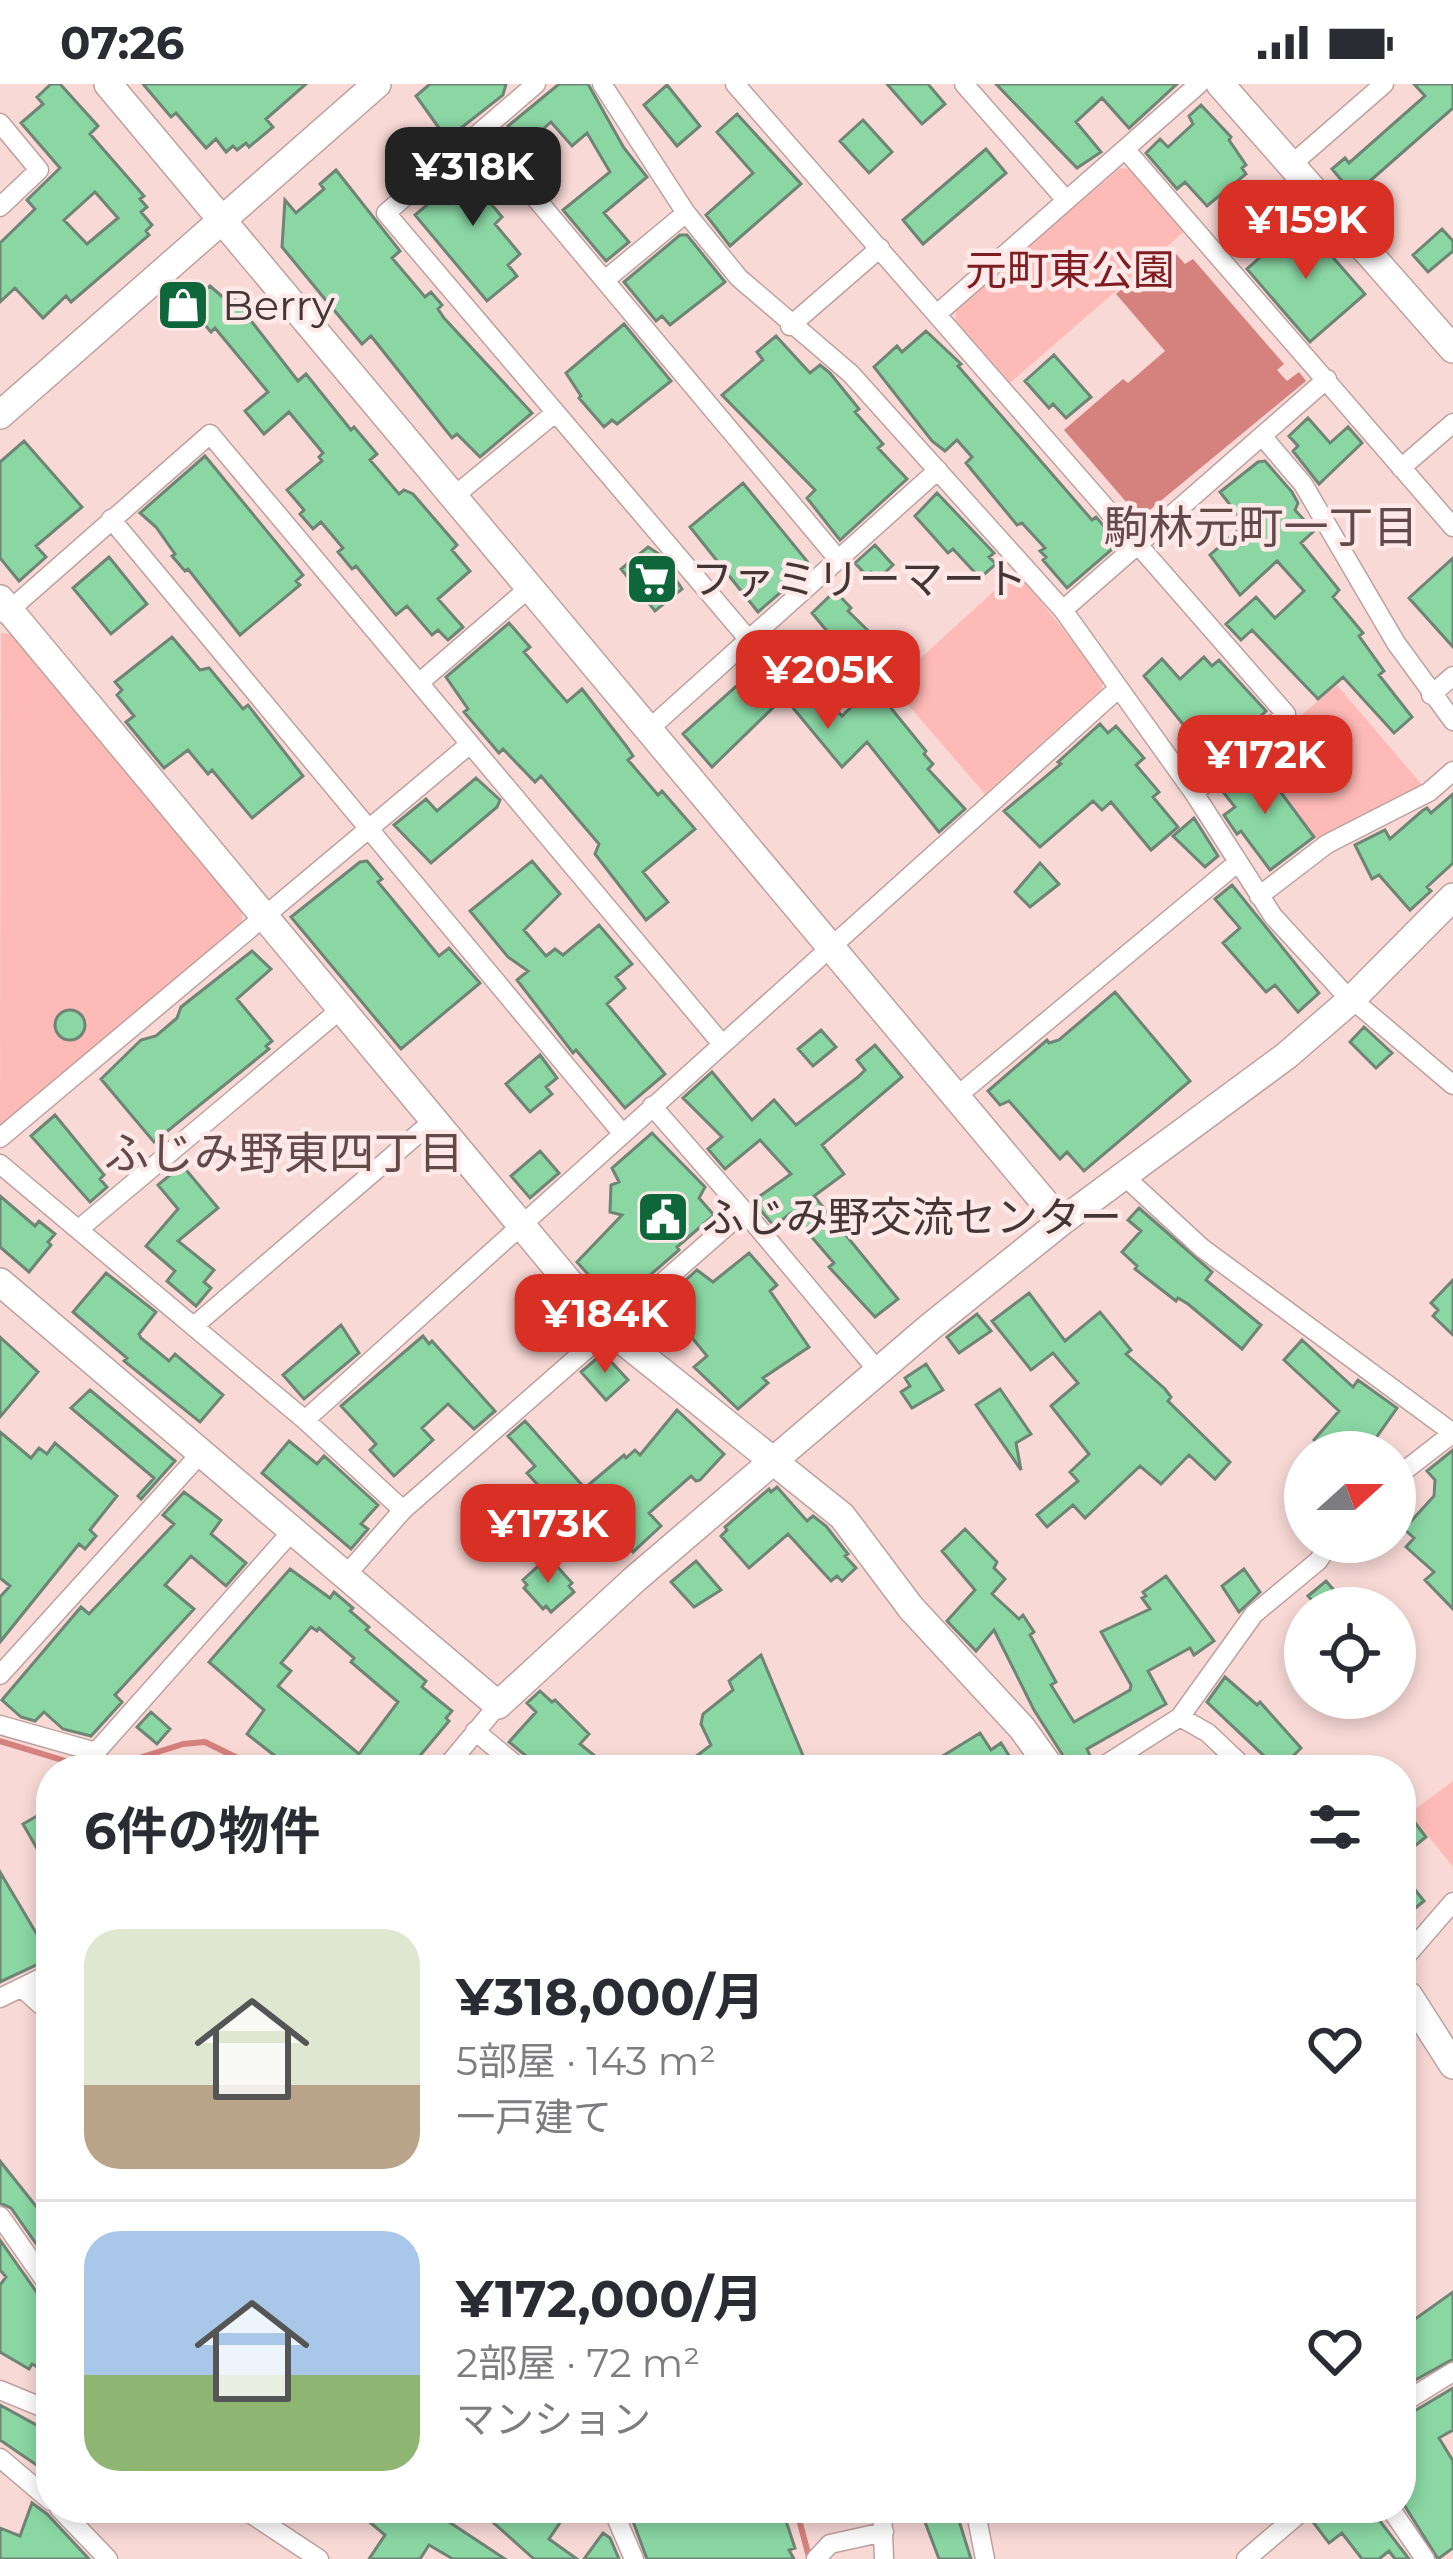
<!DOCTYPE html>
<html lang="ja">
<head>
<meta charset="utf-8">
<style>
  :root { --surface:#fff; --page:#f7f7f7; --text:#2b2b33; --muted:#7c7c81; --line:#e1e1e2; --accent:#d93025 }
  body { margin:0; font-family:Montserrat,"Noto Sans JP",sans-serif; background:var(--page); color:var(--text); height:100vh; display:flex; flex-direction:column; font-size:45px; white-space:nowrap }
  * { box-sizing:border-box; margin:0 }
  p { font-size:39px; color:var(--muted) }
  .icon { flex:none; width:66px; height:66px; fill:none; stroke:currentColor; stroke-width:2; stroke-linecap:round; stroke-linejoin:round }
  .map { position:relative; flex:1; overflow:hidden }
  .details { position:absolute; left:36px; top:1671px; width:1380px; height:768px; display:flex; flex-direction:column; background:var(--surface); border-radius:48px; box-shadow:0 6px 18px #0003 }
  .details>* { flex:none }
  .needle { width:78px; rotate:69deg }
  .controls { position:absolute; left:1284px; top:1347px; display:grid; gap:24px }
  .controls a { display:grid; place-items:center; width:132px; height:132px; border-radius:50%; background:var(--surface); box-shadow:0 6px 18px #0003; font-size:60px }
  .price { position:absolute; translate:-50% -102px; padding:0 27px; border-radius:24px; background:var(--accent); color:#fff; font-size:39px; line-height:78px; filter:drop-shadow(0 3px 6px #0008) }
  .price::after { content:''; position:absolute; left:50%; top:72px; width:36px; height:27px; margin-left:-18px; background:inherit; clip-path:polygon(0 0,100% 0,50% 100%) }
  .price.on { background:#222; color:#fff }
  ul { padding:0; list-style:none }
  li { display:flex; align-items:center; gap:36px; height:300px; padding:0 48px }
  li+li { border-top:3px solid var(--line) }
  li span { display:grid; place-items:center; flex:none; width:336px; height:240px; border-radius:36px; color:#555 }
  li>.icon { margin-inline-start:auto }
  span .icon { width:144px; height:144px; fill:#fffc; stroke-width:1 }
  li b { font-size:51px }
  h2 { display:flex; justify-content:space-between; align-items:center; height:144px; padding:0 48px; font-size:51px }
  .status { display:flex; justify-content:space-between; align-items:center; height:84px; padding:0 60px; background:var(--surface); direction:ltr }
  .status svg { height:33px; fill:currentColor }
  .map>svg:first-child { display:block }
</style>
</head>
<body>
<div class="status"><b>07:26</b><svg viewBox="0 0 49 12"><path d="M0 12V9h3v3zM5 12V6h3v6zM10 12V3h3v9zM15 12V0h3v12zM26 1h20v11H26zM47 4h2v5h-2z"/></svg></div>
<div class="map">
<svg width="1453" height="2475" viewBox="0 0 1453 2475">
  <rect width="100%" height="100%" fill="#f8d9d6"/>
  <!-- green -->
  <path fill="#febab6" d="M1120 84 1130 85 1185 147 1010 299 956 237V225Z
    M1016 487 1104 596 1101 606 985 710 891 601Z
    M1 549 10 550 242 829V838L0 1042Z
    M1337 601 1423 702 1318 756 1256 670Z
    M1453 1697V1783L1410 1729Z"/>
  <!-- water -->
  <path fill="#d5817e" d="M1170 163 1185 180 1193 175 1284 280 1277 286 1287 297 1299 288 1306 297 1140 434 1064 346 1123 295 1128 299 1165 267 1116 210Z"/>
  <g fill="none" stroke-linecap="round" stroke-linejoin="round">
    <!-- stream -->
    <path stroke="#d5817e" stroke-width="6" d="M0 1657 82 1682H114L183 1660 205 1658 262 1686
      M796 2424 809 2473"/>
  </g>
  <!-- building -->
  <path fill="#8ad7a4" stroke="#6e8475" stroke-width="3" fill-rule="evenodd" d="M51 0H60L98 42 90 50 144 112 140 115 147 123 141 128 152 141 146 147 149 151 71 218 66 212 43 234 15 204 0 218V159L35 125 27 116 60 84 21 39 43 20 37 13ZM95 108 118 134 87 160 64 136Z
    M143 0H306L266 35 273 43 249 63 246 59 237 66 233 62 226 68 216 55 206 64 176 29 171 33Z
    M430 0H506L503 11 447 55 416 12Z
    M559 0H588L624 64 647 93 604 129 629 158 606 177 563 126 610 88 587 49 572 62 551 38 525 61 508 42Z
    M887 0H928L945 20 922 40Z
    M996 0H1177L1129 44 1102 14 1076 38 1101 68 1077 84Z
    M1414 0H1453V24L1354 111 1332 85 1345 74 1349 79 1425 12Z
    M667 1 700 42 677 62 644 21Z
    M1201 21 1231 53 1229 56 1246 81 1242 84 1246 90 1207 122 1185 98 1177 105 1146 69 1160 55 1168 63 1193 40 1189 32Z
    M737 30 801 100 730 162 706 131 753 89 717 48Z
    M863 36 892 68 869 89 840 57Z
    M986 65 1006 89 923 160 903 136Z
    M483 74 510 106 492 121 502 133 495 140 520 170 508 181 517 192 487 217 415 131Z
    M336 86 400 167 392 174 425 213 431 208 442 221 438 225 444 234 532 329 480 373 457 350 452 354 371 252 362 260 282 163 285 116 296 129 324 105 320 100Z
    M1301 137 1365 210 1310 258 1247 185Z
    M1442 145 1453 157V167L1428 188 1413 171Z
    M680 151H687L725 198 670 241 662 232 656 237 624 198Z
    M210 202 225 215 231 211 298 297 306 290 351 346 354 343 377 370 370 376 399 410 404 406 413 410 457 461 452 466 470 487 438 515 463 543 448 556 438 546 432 551 407 522 396 531 356 482 352 485 338 468 343 464 321 438 313 445 300 430 304 426 287 406 322 377 319 373 323 369 289 328 264 350 245 327 268 308 215 244 211 248 188 221Z
    M624 240 671 297 617 340 612 336 604 343 579 314 581 312 566 289Z
    M926 247 961 280 958 282 1092 436 1096 433 1116 456 1117 461 1067 504 1043 476 1046 473 1040 467 1045 464 1022 439 1017 441 966 379 972 373 957 356 945 367 932 357 874 283 897 262 902 268Z
    M776 252 810 289 820 281 830 289 859 325 855 328 883 360 878 364 907 395 840 456 807 414 815 406 722 311 763 276 757 268Z
    M1054 271 1091 313 1066 334 1053 320 1049 324 1025 297Z
    M1308 334 1330 359 1348 343 1362 359 1319 400 1293 367 1298 362 1289 352Z
    M24 357 82 423 36 462 46 473 19 497 0 474V378Z
    M205 372 303 491 296 497 300 501 240 551 188 485 185 487 172 472 175 470 156 443 140 429Z
    M1265 377 1292 408 1298 419 1295 426 1314 447 1301 459 1339 506 1333 513 1363 549 1359 552 1384 587 1379 591 1412 633 1394 649 1343 593 1318 615 1252 546 1241 556 1226 540 1256 513 1275 534 1304 507 1277 477 1240 511 1210 471 1245 440 1220 408 1258 378Z
    M743 399 811 482 758 528 690 443Z
    M937 409 994 469 989 473 996 480 980 494 953 465 948 469 915 432Z
    M875 461 893 481 878 495 871 488 867 492 855 479Z
    M648 463 659 470 682 505 655 527 621 485Z
    M109 473 147 520 111 550 73 504Z
    M1453 474V563L1409 514Z
    M835 507 851 524 848 527 899 577 872 601 812 529Z
    M509 539 530 563 524 568 567 618 582 605 627 663 633 672 628 676 658 711 662 707 695 745 643 788 668 818 646 836 595 770 599 760 541 692 535 698 503 665 499 669 464 628 468 625 446 593Z
    M172 553 200 586 209 584 243 625 248 621 303 692 252 734 212 686 208 690 188 666 164 684 126 638 134 632 117 611 122 606 115 598Z
    M787 571 842 632 873 602 926 667 924 670 933 680 928 685 965 725 939 748 867 658 842 683 784 613 712 683 683 650 750 590 757 598Z
    M1204 573 1212 582 1219 576 1266 627 1245 648 1235 637 1203 665 1144 592 1162 575 1180 595Z
    M1100 640 1108 649 1116 642 1144 674 1136 681 1159 708 1153 713 1178 743 1151 766 1111 718 1102 726 1093 717 1040 763 1004 727 1061 680 1058 678Z
    M1251 680 1266 699 1271 695 1314 753 1270 786 1241 747 1237 750 1224 731 1235 723 1220 704Z
    M476 694 500 716 497 723 431 779 394 741 426 715 437 727Z
    M1453 710V779L1427 803 1431 807 1410 826 1379 791 1372 795 1355 761 1385 746 1390 755 1422 727 1427 724 1431 729Z
    M1194 734 1218 772 1205 783 1173 752Z
    M367 777 382 795 378 798 439 872 449 864 480 899 401 965 291 833 360 778Z
    M532 777 560 810 524 846 546 872 555 865 563 871 599 841 632 880 616 893 625 904 607 920 665 990 625 1024 576 966 573 969 517 896 528 887 508 873 470 827Z
    M1040 779 1059 800 1030 823 1015 808Z
    M1232 801 1319 909 1298 928 1275 901 1266 908 1223 859 1240 844 1215 815Z
    M252 867 271 885 237 915 272 957 266 962 269 965 154 1058 101 995 141 956 156 952 177 934 181 923Z
    M1115 908 1190 997 1084 1087 1067 1068 1060 1075 1009 1017 1000 1021 988 1007 1047 956 1049 959 1059 956Z
    M55 941a15 15 0 1 1 30 0a15 15 0 1 1-30 0Z
    M1364 943 1392 969 1376 984 1350 958Z
    M821 946 836 963 813 982 798 965Z
    M875 961 902 993 822 1061 844 1090 814 1112 898 1215 875 1233 829 1183 834 1179 791 1129 774 1142 753 1117 791 1090 760 1056 725 1085 708 1065 722 1053 683 1014 712 988 752 1036 774 1016 796 1041 858 993 865 986 857 976Z
    M540 971 557 994 546 1003 552 1010 530 1028 506 1000Z
    M55 1031 104 1091 100 1095 107 1103 90 1118 31 1052Z
    M652 1049 705 1103 699 1114 714 1131 677 1163 679 1166 618 1219H614L577 1178 622 1131 610 1128 611 1101 619 1098 612 1084Z
    M540 1067 559 1089 530 1114 511 1092Z
    M182 1081 218 1124 178 1157 214 1186 204 1198 211 1204 196 1222 167 1197 175 1187 146 1162 178 1125 158 1101Z
    M0 1112 35 1142 39 1137 55 1150 48 1158 51 1161 29 1188 0 1163Z
    M1139 1124 1212 1188 1206 1196 1261 1241 1242 1265 1188 1220 1178 1214 1176 1217 1135 1185 1137 1182 1122 1168 1141 1147 1128 1136Z
    M749 1169 777 1201 770 1207 809 1263 763 1294 768 1299 738 1325 694 1283 707 1272 676 1234 650 1255 636 1240 697 1186 713 1198Z
    M106 1189 156 1228 139 1250 141 1254 169 1277 175 1270 223 1311 200 1338 124 1277 127 1274 73 1228Z
    M1453 1196V1251L1433 1232 1438 1226 1431 1219Z
    M1029 1209 1065 1257 1100 1228 1131 1266 1126 1270 1165 1305 1171 1313 1168 1317 1230 1378 1215 1395 1189 1371 1161 1400 1140 1382 1085 1434 1073 1421 1047 1443 1037 1431 1078 1397 1070 1388 1089 1370 1051 1322 1078 1299 1053 1269 1031 1286 992 1237Z
    M977 1230 991 1247 959 1269 947 1253Z
    M341 1241 359 1269 304 1315 283 1291Z
    M423 1252 429 1260 432 1257 495 1327 474 1345 448 1320 422 1344 433 1356 394 1392 370 1366 376 1360 341 1322Z
    M0 1253 38 1288 0 1333Z
    M1302 1256 1353 1303 1358 1296 1397 1324 1366 1368H1327L1314 1356 1339 1327 1284 1276Z
    M603 1269 628 1296 606 1316 581 1288Z
    M926 1280 943 1306 912 1324 901 1308 910 1302 905 1294Z
    M1000 1305 1031 1350 1016 1359 1021 1386 976 1321Z
    M90 1306 175 1377 141 1415 138 1412 154 1394 71 1324Z
    M677 1326 724 1370 700 1396 696 1397 691 1392 649 1429 661 1442 633 1468 580 1408 624 1371 626 1374 635 1366 640 1371Z
    M525 1337 582 1401 558 1423 527 1389 535 1382 508 1352Z
    M0 1348 31 1374 39 1364 47 1370 55 1359 117 1412 90 1446 96 1452 85 1465 79 1460 0 1558V1513L10 1502 0 1494Z
    M289 1357 317 1380 324 1372 378 1421 361 1440 368 1445 351 1465 262 1389Z
    M1453 1366V1525L1425 1496 1434 1488 1406 1463 1414 1454 1404 1445 1434 1412 1435 1396 1427 1387Z
    M777 1403 807 1437 813 1432 826 1442 848 1470 845 1472 856 1484 842 1497 837 1492 831 1497 788 1450 749 1484 721 1452 727 1446 725 1443 769 1405 771 1408Z
    M184 1408 221 1436 211 1450 246 1479 226 1502 191 1472 165 1501 194 1525 115 1611 122 1618 91 1652 63 1645 44 1628 35 1637 21 1633 2 1616 81 1523 89 1530 174 1440 163 1431Z
    M965 1445 997 1478 994 1484 1005 1495 992 1510 1019 1535 1023 1531 1034 1548 1030 1551 1056 1598 1051 1601 1074 1638 1130 1606 1131 1601 1101 1548 1150 1525 1142 1514 1146 1512 1143 1508 1166 1492 1214 1557 1194 1571 1190 1564 1148 1587 1166 1620 1087 1665 1091 1674 1071 1684 1034 1626 994 1546 976 1567 947 1537 975 1506 942 1467Z
    M545 1476 549 1481 553 1478 572 1499 569 1502 574 1508 551 1528 546 1522 543 1525 524 1504 527 1501 523 1496Z
    M696 1477 721 1506 694 1523 671 1498Z
    M290 1485 330 1514 334 1508 353 1524 350 1527 369 1543 366 1546 426 1597 422 1603 452 1627 446 1634 449 1637 408 1686H293L247 1650 264 1626 209 1578ZM311 1543 317 1547 319 1544 354 1574 351 1578 398 1618 359 1670 278 1602 291 1587 281 1579Z
    M1244 1485 1260 1508 1239 1528 1222 1502Z
    M1326 1497 1349 1524H1319L1308 1512Z
    M761 1571 809 1686H678L711 1661 701 1640 703 1630 733 1606 729 1597Z
    M1225 1593 1257 1621 1260 1618 1301 1664 1279 1686 1207 1618Z
    M540 1607 552 1618 555 1616 589 1650 580 1660 600 1676 593 1686H535L531 1676 509 1658 536 1628 527 1619Z
    M151 1628 170 1645 157 1660 137 1643Z
    M980 1649 991 1666 1001 1659 1018 1686H920Z
    M1401 1720 1426 1753 1401 1773Z
    M51 1724V1789L23 1740Z
    M0 1788 51 1874 0 1898Z
    M1401 1788 1424 1817 1401 1836Z
    M0 2077 51 2141V2181L11 2124 0 2119Z
    M0 2156 40 2213 51 2218V2268L41 2285 32 2280 29 2285 0 2268V2201L6 2193 0 2186Z
    M1453 2208V2275L1408 2300 1401 2290V2245Z
    M1453 2304V2346L1439 2354 1453 2377V2464L1438 2475 1403 2419 1407 2416 1404 2405 1409 2402 1401 2390V2335Z
    M0 2321 51 2349V2399L42 2392 44 2386 0 2356Z
    M32 2419 47 2430 89 2475H0V2444L20 2452Z
    M353 2424H428L505 2475H453L429 2461 420 2475H369L385 2451Z
    M477 2424H570L549 2455 577 2475H534Z
    M628 2424H817L786 2437 795 2464 789 2466 794 2475H647Z
    M937 2424H955L971 2475H939L922 2430Z
    M1332 2424H1370L1409 2475H1395L1389 2467 1379 2475H1362L1342 2449 1329 2459 1313 2438Z
    M603 2449 610 2454 619 2475H584Z"/>
  <g fill="none" stroke-linecap="round" stroke-linejoin="round">
    <!-- street casing -->
    <g stroke="#bea19e" stroke-width="21">
      <path id="street" d="M536 0 386 129 750 557
        M602 0 686 129 739 194 851 290 1063 526 1194 709 1273 832 1341 906 1453 1001
        M735 0 1286 630 1194 709
        M964 0 1066 116
        M0 39 39 86 0 123
        M481 49 838 475
        M1125 65 1453 443
        M1291 81 1384 0
        M605 196 686 129
        M937 230 1199 0
        M790 242 880 164
        M1262 352 1303 400 1396 559 1453 637
        M1401 384 1453 339
        M453 413 555 329
        M111 435 622 1049
        M1063 526 1327 295
        M5 530 210 350 722 960
        M419 599 529 504
        M1431 611 1453 592
        M649 645 938 386
        M1259 812 1327 760 1429 708 1453 687
        M957 1012 1237 779
        M0 1054 470 660
        M0 1080 305 1336 403 1426
        M1124 1092 1202 1164 1453 1349
        M744 1127 879 1288
        M79 1145 341 925
        M194 1242 433 1037
        M305 1336 1119 604
        M1395 1394 1453 1349
        M347 1490 403 1426 744 1127 652 1022
        M0 1591 202 1368
        M1180 1633 1208 1649 1247 1686
        M0 1641 96 1668 294 1445
        M475 1647 522 1686
        M444 1686 498 1621
        M1097 1686 1180 1633 1254 1530 1318 1477 1331 1458
        M1401 1878 1453 1818
        M22 1904 51 1930
        M0 1914 51 1889
        M0 2132 51 2205
        M0 2306 51 2327
        M1401 2320 1453 2288
        M0 2374 51 2417
        M59 2424 108 2475
        M242 2424 319 2475
        M612 2424 634 2475
        M882 2424 884 2475
        M975 2424 985 2475
        M1390 2424 1425 2475
        M816 2475 830 2460 884 2448
        M1246 2475 1306 2424"/>
    </g>
    <!-- secondary casing -->
    <g stroke="#bea19e" stroke-width="30">
      <path id="secondary" d="M108 0 1061 1138
        M1220 0 1453 265
        M0 331 377 0
        M0 515 607 1244 842 1432 911 1524 1022 1644 1052 1686
        M0 1198 498 1621 635 1495 930 1243 1061 1138 1286 972 1352 915 1453 813
        M1401 1907 1409 1912 1453 1981"/>
    </g>
    <!-- street -->
    <use href="#street" stroke="#fff" stroke-width="18"/>
    <!-- secondary -->
    <use href="#secondary" stroke="#fff" stroke-width="27"/>
  </g>
  <!-- icons -->
  <defs>
    <g id="shop-square" transform="scale(2.7)"><rect x="-9" y="-9" width="18" height="18" rx="4" fill="#0e673a" stroke="#fde9e8"/><path d="M-5-2.5h2.3a2.7 3.5 0 0 1 5.4 0H5L5.5 6h-11ZM-1.5-2.5h3a1.5 2.3 0 0 0-3 0Z" fill="#fff"/></g>
    <g id="supermarket-square" transform="scale(2.7)"><rect x="-9" y="-9" width="18" height="18" rx="4" fill="#0e673a" stroke="#fde9e8"/><path d="M-6-5.5h2.5l.6 2H6L4.5 2H-2.5L-4.4-4H-6ZM-1.5 3.2a1.3 1.3 0 1 0 .1 0ZM3 3.2a1.3 1.3 0 1 0 .1 0Z" fill="#fff"/></g>
    <g id="civic-square" transform="scale(2.7)"><rect x="-9" y="-9" width="18" height="18" rx="4" fill="#0e673a" stroke="#fde9e8"/><path d="M-.6-6.5H3V-4.5H.6V-3L4-1V1h2V6H-6V1h2V-1L-.6-3ZM-1.2 2.5V6h2.4V2.5Z" fill="#fff"/></g>
  </defs>
  <g fill-rule="evenodd">
    <use href="#shop-square" x="183" y="221"/>
    <use href="#supermarket-square" x="652" y="495"/>
    <use href="#civic-square" x="663" y="1133"/>
  </g>
  <g text-anchor="middle" stroke-width="9" stroke-linejoin="round" paint-order="stroke">
    <!-- park labels -->
    <g font-size="42" fill="#801d23" stroke="#fde9e8">
      <text x="1070" y="201">元町東公園</text>
    </g>
    <!-- poi labels -->
    <g font-size="42" fill="#433635" stroke="#fde9e8" text-anchor="start">
      <text x="222" y="236">Berry</text>
      <text x="691" y="510">ファミリーマート</text>
      <text x="702" y="1148">ふじみ野交流センター</text>
    </g>
    <!-- neighbourhood labels -->
    <g font-size="45" fill="#634948" stroke="#fde9e8">
      <text x="1261" y="459">駒林元町一丁目</text>
      <text x="284" y="1085">ふじみ野東四丁目</text>
    </g>
  </g>
</svg>
<div class="controls">
<a><svg class="needle" viewBox="-14 -14 28 28"><path d="M0-13l5 13h-10z" fill="#e53935"/><path d="M0 13l5-13h-10z" fill="#7c7c81"/></svg></a>
<a><svg class="icon" aria-label="locate" viewBox="0 0 24 24"><circle cx="12" cy="12" r="6"/><path d="M12 2v4M12 18v4M2 12h4M18 12h4"/></svg></a>
</div>
<b class="price on" style="left:473px;top:145px">¥318K</b>
<b class="price" style="left:1306px;top:198px">¥159K</b>
<b class="price" style="left:828px;top:648px">¥205K</b>
<b class="price" style="left:1265px;top:733px">¥172K</b>
<b class="price" style="left:605px;top:1292px">¥184K</b>
<b class="price" style="left:548px;top:1502px">¥173K</b>
<section class="details">
<h2>6件の物件<svg class="icon" aria-label="filters" viewBox="0 0 24 24"><path d="M4 7h16M4 17h16"/><circle cx="9" cy="7" r="2"/><circle cx="15" cy="17" r="2"/></svg></h2>
<ul>
<li><span style="background:linear-gradient(#dfe7d0 65%,#b9a48a 0)"><svg class="icon" aria-label="home" viewBox="0 0 24 24"><path d="M3 11l9-7 9 7M6 9v11h12V9"/></svg></span><div><b>¥318,000/月</b><p>5部屋 · 143 m²</p><p>一戸建て</p></div><svg class="icon" aria-label="heart" viewBox="0 0 24 24"><path d="M12 20l-8-8c-3-5 5-10 8-4 3-6 11-1 8 4z"/></svg></li>
<li><span style="background:linear-gradient(#a9c7e8 60%,#8fb573 0)"><svg class="icon" aria-label="home" viewBox="0 0 24 24"><path d="M3 11l9-7 9 7M6 9v11h12V9"/></svg></span><div><b>¥172,000/月</b><p>2部屋 · 72 m²</p><p>マンション</p></div><svg class="icon" aria-label="heart" viewBox="0 0 24 24"><path d="M12 20l-8-8c-3-5 5-10 8-4 3-6 11-1 8 4z"/></svg></li>
</ul>
</section>
</div>
</body>
</html>
